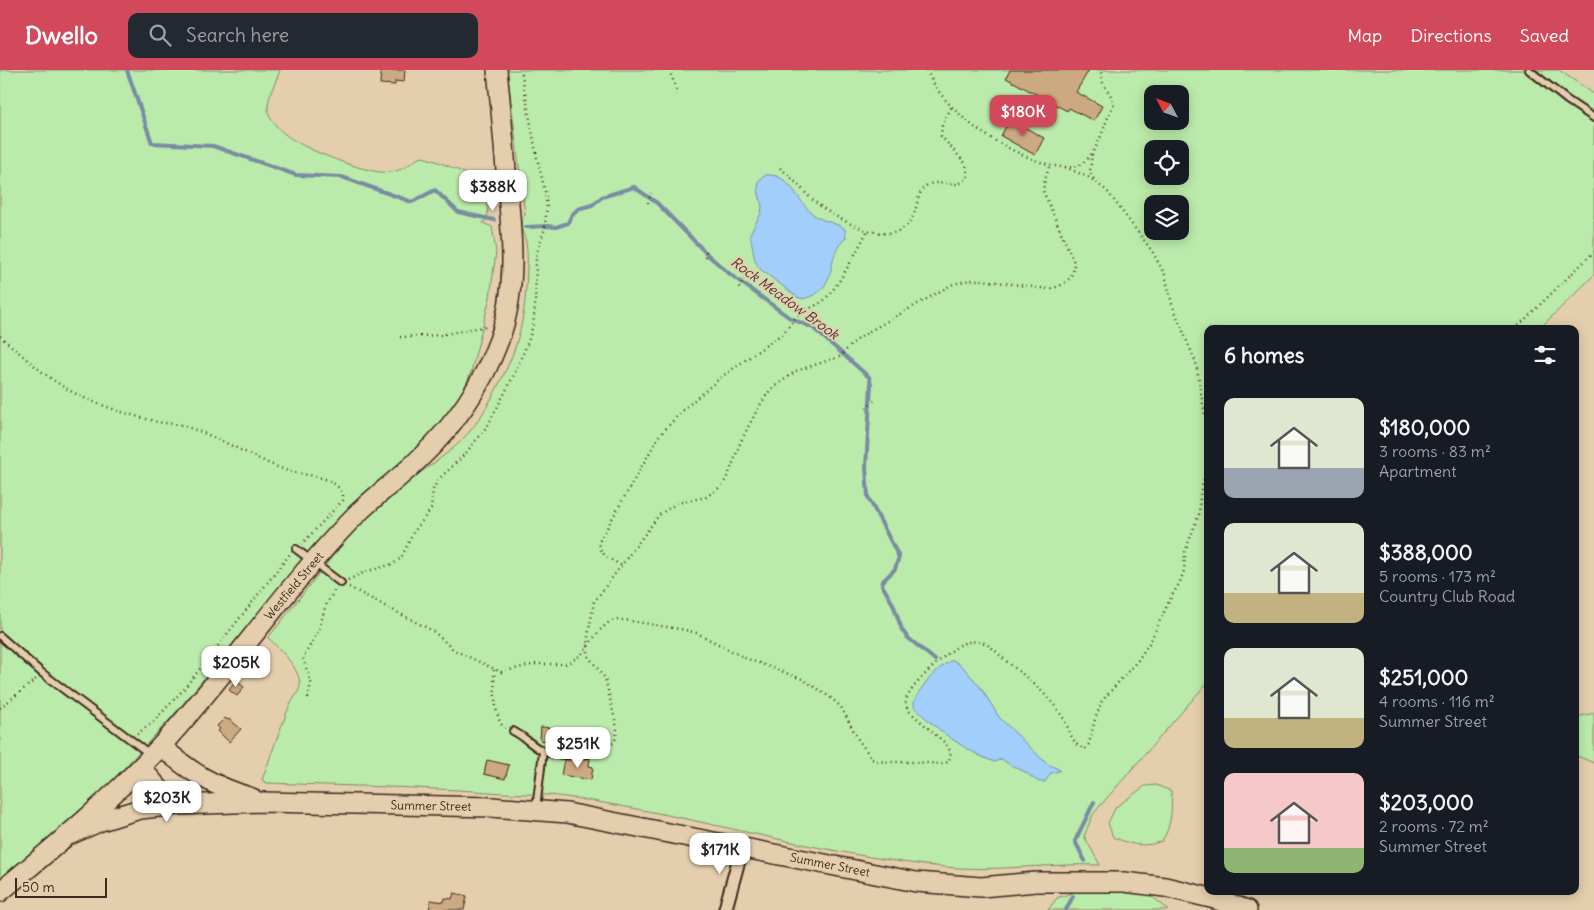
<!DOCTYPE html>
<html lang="en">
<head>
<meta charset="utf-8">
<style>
  :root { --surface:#171b24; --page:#242831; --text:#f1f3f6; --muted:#9ea1a6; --accent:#d1495b }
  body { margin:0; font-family:Delius,sans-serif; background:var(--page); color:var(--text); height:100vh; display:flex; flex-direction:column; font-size:19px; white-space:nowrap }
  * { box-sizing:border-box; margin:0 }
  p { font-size:16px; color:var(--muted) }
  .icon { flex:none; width:28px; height:28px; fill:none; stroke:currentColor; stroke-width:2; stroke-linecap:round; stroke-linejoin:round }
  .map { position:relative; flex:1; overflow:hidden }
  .details { position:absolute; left:1204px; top:255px; width:375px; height:570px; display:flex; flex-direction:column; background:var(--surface); border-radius:10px; box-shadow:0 2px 12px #0003 }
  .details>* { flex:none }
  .needle { width:32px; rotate:311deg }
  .controls { position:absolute; left:1144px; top:15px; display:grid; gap:10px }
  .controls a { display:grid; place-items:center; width:45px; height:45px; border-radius:10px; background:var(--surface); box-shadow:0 2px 12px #0003; font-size:25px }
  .scale { position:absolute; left:15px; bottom:12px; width:92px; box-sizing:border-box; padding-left:5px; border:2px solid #3b2a1e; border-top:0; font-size:14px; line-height:18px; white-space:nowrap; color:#3b2a1e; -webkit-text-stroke:4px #e4cead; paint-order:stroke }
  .price { position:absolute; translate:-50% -42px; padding:0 11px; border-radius:10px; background:#fff; color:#222; font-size:16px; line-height:32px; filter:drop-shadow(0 1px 2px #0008) }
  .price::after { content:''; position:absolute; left:50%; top:30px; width:15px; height:11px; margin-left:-8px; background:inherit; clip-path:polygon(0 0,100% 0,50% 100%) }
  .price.selected { background:var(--accent); color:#fff }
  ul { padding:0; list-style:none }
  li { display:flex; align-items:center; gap:15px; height:125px; padding:0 20px }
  li span { display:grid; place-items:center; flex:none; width:140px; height:100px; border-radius:10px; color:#555 }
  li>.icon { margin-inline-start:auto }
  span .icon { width:60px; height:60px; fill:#fffc; stroke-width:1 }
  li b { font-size:21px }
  h2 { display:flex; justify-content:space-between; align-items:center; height:60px; padding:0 20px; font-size:21px }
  header { display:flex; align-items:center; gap:30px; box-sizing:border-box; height:70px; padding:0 25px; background:var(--accent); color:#fff }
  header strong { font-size:24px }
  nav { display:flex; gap:28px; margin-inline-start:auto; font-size:18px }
  .search { width:350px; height:45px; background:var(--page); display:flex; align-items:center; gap:12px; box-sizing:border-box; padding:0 18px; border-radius:10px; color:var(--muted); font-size:19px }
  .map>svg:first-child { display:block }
</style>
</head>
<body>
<header>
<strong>Dwello</strong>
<div class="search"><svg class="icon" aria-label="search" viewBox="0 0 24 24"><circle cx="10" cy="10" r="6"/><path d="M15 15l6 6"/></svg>Search here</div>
<nav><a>Map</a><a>Directions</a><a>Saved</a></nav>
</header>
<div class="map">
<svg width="1594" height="840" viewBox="0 0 1594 840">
  <rect width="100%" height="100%" fill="#e4cead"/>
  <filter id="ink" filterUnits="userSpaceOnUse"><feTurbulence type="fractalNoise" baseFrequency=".02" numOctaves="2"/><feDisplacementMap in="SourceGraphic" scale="10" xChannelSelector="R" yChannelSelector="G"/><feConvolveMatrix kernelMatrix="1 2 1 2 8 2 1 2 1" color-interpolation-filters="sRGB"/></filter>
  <g filter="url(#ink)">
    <!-- green -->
    <path fill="#bbebaa" stroke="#7b8a64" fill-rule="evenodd" d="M0 0H280C276 12 267 27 268 40 269 53 285 65 295 71 313 82 372 106 392 102 407 99 411 91 422 87 434 89 472 105 480 113 485 118 486 128 487 135 488 143 489 148 483 153L492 157 496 182 490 227 471 302 465 317 456 332 431 364 304 489 171 648 109 714 41 779 0 811Z
      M507 0H1559L1594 24V205L1539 259H1208L1207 613 1093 744 1084 766 1100 795C1048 793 996 802 944 797 811 784 682 741 550 725 534 724 519 724 503 723 425 717 346 716 267 713L262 710C271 686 279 661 289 637 292 630 299 623 300 616 301 599 279 578 268 568 302 526 334 482 371 442 395 417 426 401 452 379 474 362 490 333 502 308 522 269 526 238 527 195 528 188 527 179 526 172 523 159 517 158 525 144ZM1152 24H1180V51H1152ZM1152 79H1180V106H1152ZM1152 134H1180V161H1152Z
      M1594 643V693L1575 685V645L1582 646Z
      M1156 715 1171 721C1172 739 1172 755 1162 771 1143 778 1132 775 1113 767L1108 753 1116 737 1145 716Z
      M1087 818 1108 819 1150 825 1169 840H1048L1057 828Z"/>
    <!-- water -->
    <path fill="#a2cefc" stroke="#798ca3" d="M766 105C791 103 797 132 813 144 822 152 836 152 845 159L846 168C825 184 839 217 809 227 804 229 802 229 797 227L760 199 755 191 750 164 761 143 762 136 758 120 759 110Z
      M953 590 963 597 981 618 999 647 1046 693 1060 700 1059 701 1051 703 1045 712C1035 713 1031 705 1023 701 1015 697 1009 695 1002 689L994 692C964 680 937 660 914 637 912 624 940 594 953 590Z"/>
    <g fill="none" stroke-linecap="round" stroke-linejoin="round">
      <!-- stream -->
      <path stroke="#798ca3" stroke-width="4" d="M127 0 152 73 213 76 296 105 342 107 412 132 435 120 458 142 494 150
        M526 157 547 156 556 157 568 153 571 146 578 139 592 135 602 127 634 117 657 133 709 186 731 205 790 248 813 258 869 307 871 314 866 397 868 427 899 487 895 499 883 511 882 515 893 534 902 560 907 567 935 590
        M1085 791 1075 771 1094 732
        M1066 840 1073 826"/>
    </g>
    <!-- building -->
    <path fill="#cda981" stroke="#3b2a1e" d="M381 0H405L404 12 395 11V15L380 14Z
      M1010 0H1089L1076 22 1102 36 1094 51 1069 38 1067 41 1006 8Z
      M1010 49 1044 68 1035 85 1001 66Z
      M236 611 244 617 237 626 229 620Z
      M225 648 228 650 229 649 241 659 229 672 218 661 220 659 217 656Z
      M541 657 564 659V664L592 667 590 680 587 679 565 680 566 677 546 674V671L540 670Z
      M590 688 589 696 593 697 591 710 561 705 564 690Z
      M487 690 509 695 505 709 484 704Z
      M454 823 467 826 464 840H429L431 830 444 832 445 828 452 829Z"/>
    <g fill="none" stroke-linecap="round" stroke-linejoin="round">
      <!-- lane casing -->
      <g stroke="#3b2a1e" stroke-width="10">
        <path id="lane" d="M1529 0 1567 30 1594 48
          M296 479 341 513
          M0 566 42 603 151 685
          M513 661C524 666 532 676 543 681 555 686 575 686 587 684
          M536 739 543 681"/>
      </g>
      <!-- street casing -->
      <g stroke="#3b2a1e" stroke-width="16">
        <path id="street" d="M725 840 742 778"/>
      </g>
      <!-- secondary casing -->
      <g stroke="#3b2a1e" stroke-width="22">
        <path id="secondary" d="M161 676C191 703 213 716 252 728
          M142 696C151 713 163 724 178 735
          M69 765 101 751 140 739 178 735 264 732 491 737 567 743 916 812 981 817 1036 812H1124L1165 817 1215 829 1247 840
          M0 822C55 776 111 730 160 677 226 606 281 523 348 453 370 429 397 411 420 388 456 354 482 316 499 270 518 219 512 165 507 112 504 75 501 37 497 0"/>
      </g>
      <!-- path -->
      <path stroke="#3b2a1e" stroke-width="2.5" stroke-dasharray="1 4" stroke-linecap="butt" d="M669 0 675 15 676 24
        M927 0C934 20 951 37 967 51 986 68 1053 107 1079 95 1099 86 1104 51 1114 34 1110 18 1101 19 1101 0
        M1092 84 1090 102 1094 110
        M1065 97 1090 108 1107 121 1152 181 1165 205 1172 234 1196 293 1208 363
        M780 98C793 108 802 120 813 130 829 145 870 167 893 163 897 162 902 159 906 156 919 145 915 123 926 116 939 107 957 122 968 107L966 94 941 66 942 56 952 36
        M648 133 651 123
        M705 187 707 178
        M739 218 744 209
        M1515 259 1594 182
        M0 266C22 285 43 305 69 320 93 334 127 344 154 351 164 354 175 353 184 356 219 367 251 387 285 400 304 407 332 403 343 424V430L302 474
        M400 267 440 265 476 258 488 257
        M866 338 874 331
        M621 495C610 489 597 484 600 470L659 366 682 341 720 308 782 264C789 258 793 249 800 244 807 238 816 237 824 230 840 215 857 180 868 160
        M348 510 365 502 393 494 401 488 413 463 431 439 433 420 438 410 466 383 488 355 513 307 528 272 533 255 535 237 536 186 544 161 547 138 545 121 537 88 521 0
        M349 517 433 561 454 580 501 602 536 594H565L572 591 582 584 599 561 608 553 614 550H625L685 560 697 563 745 588 802 609 830 627 841 637 858 669 872 689 877 691 889 692H912L944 694 949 691 951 682 945 673 909 641C907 638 905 635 906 631 908 617 949 580 962 574 968 571 978 571 984 573 993 577 998 584 1005 590 1026 607 1047 623 1062 646 1069 656 1072 677 1085 679L1089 674 1095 649 1102 631 1138 590 1150 572 1171 527 1179 514 1184 501 1185 482 1199 444 1200 426 1208 391
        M494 600C495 614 493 650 505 658
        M308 628 311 613 303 588 319 560 325 537 335 519
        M0 638 36 609
        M137 664 153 652 184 619 290 484
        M594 681 610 676 614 672 616 668 617 658 605 608 588 586V566L594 532 659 445 677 433 706 427 723 415 730 401 741 371 757 340 770 320 796 301 839 287 854 272 870 261 953 214 970 210H983L1048 219C1063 217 1075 208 1074 192L1043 121 1045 109 1050 95"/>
      <!-- lane -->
      <use href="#lane" stroke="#e4cead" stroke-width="6"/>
      <!-- street -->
      <use href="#street" stroke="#e4cead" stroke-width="12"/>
      <!-- secondary -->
      <use href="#secondary" stroke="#e4cead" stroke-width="19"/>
    </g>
  </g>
  <g text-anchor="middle" stroke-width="4" stroke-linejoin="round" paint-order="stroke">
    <!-- street labels -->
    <g font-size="12" fill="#3b2a1e" stroke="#e4cead">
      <text transform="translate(294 516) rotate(-50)" y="4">Westfield Street</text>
      <text transform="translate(431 736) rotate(1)" y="4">Summer Street</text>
      <text transform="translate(830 795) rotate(11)" y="4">Summer Street</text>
    </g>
    <!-- water labels -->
    <g font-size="14" font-style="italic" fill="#453a34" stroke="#e4cead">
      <text transform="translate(785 228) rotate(36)" y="5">Rock Meadow Brook</text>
    </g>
  </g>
</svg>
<div class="controls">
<a><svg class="needle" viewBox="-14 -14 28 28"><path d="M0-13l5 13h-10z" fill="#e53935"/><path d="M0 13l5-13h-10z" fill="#9ea1a6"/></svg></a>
<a><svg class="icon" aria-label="locate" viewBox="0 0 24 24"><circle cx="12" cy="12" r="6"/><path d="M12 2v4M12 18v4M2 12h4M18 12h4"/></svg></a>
<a><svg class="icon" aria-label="layers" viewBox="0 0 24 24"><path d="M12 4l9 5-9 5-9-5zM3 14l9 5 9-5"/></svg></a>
</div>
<div class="scale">50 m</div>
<b class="price selected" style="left:1023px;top:67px">$180K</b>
<b class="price" style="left:493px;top:142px">$388K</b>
<b class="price" style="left:236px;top:618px">$205K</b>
<b class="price" style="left:578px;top:699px">$251K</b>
<b class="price" style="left:167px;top:753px">$203K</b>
<b class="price" style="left:720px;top:805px">$171K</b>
<section class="details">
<h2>6 homes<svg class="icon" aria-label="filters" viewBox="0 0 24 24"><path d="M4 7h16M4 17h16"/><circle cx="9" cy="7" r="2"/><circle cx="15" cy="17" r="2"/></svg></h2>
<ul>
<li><span style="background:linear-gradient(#dfe7d0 70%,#9aa5b1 0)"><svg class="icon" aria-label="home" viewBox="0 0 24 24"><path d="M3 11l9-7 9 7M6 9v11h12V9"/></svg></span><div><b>$180,000</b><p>3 rooms · 83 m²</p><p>Apartment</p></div></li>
<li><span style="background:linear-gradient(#dfe7d0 70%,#c2b280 0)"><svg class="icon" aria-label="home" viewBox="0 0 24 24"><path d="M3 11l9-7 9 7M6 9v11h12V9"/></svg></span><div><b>$388,000</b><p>5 rooms · 173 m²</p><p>Country Club Road</p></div></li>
<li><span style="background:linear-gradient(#dfe7d0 70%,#c2b280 0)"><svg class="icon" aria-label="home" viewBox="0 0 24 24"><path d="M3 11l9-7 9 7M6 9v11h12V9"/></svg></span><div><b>$251,000</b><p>4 rooms · 116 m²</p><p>Summer Street</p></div></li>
<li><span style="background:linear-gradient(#f6c9c9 75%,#8fb573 0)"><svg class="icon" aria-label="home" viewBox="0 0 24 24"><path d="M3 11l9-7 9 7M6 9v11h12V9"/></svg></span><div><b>$203,000</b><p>2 rooms · 72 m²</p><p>Summer Street</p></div></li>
</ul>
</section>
</div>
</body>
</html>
